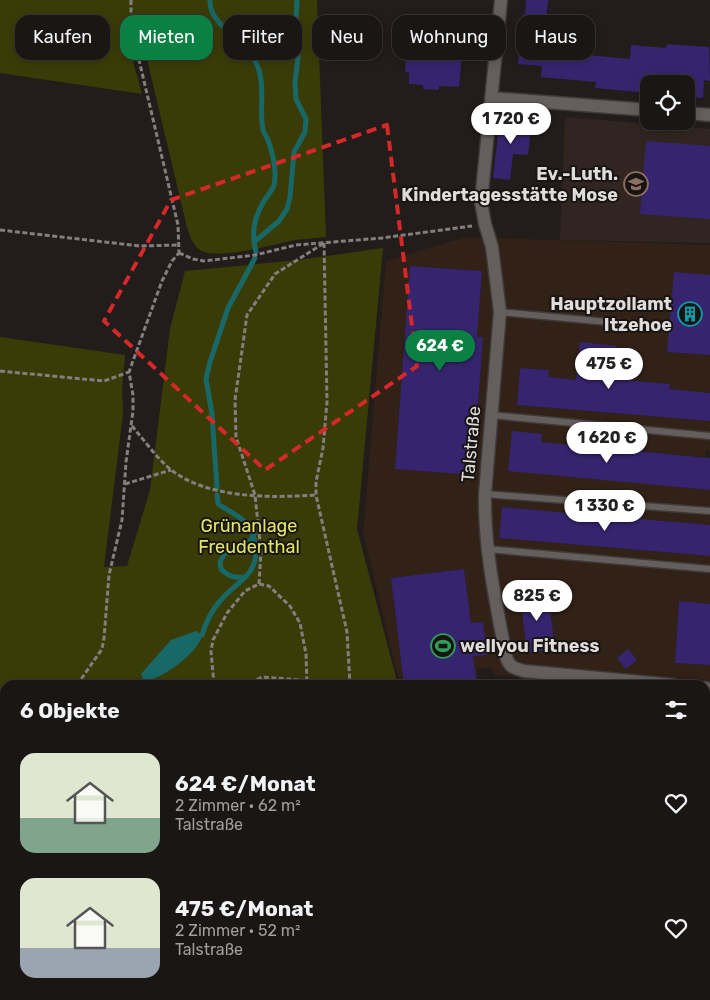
<!DOCTYPE html>
<html lang="de">
<head>
<meta charset="utf-8">
<style>
  :root { --surface:#1a1614; --page:#272322; --text:#f1f3f6; --muted:#9f9fa0; --line:#383534; --accent:#0b8043 }
  body { margin:0; font-family:Rubik,sans-serif; background:var(--page); color:var(--text); height:100vh; display:flex; flex-direction:column; font-size:19px; white-space:nowrap }
  * { box-sizing:border-box; margin:0 }
  p { font-size:16px; color:var(--muted) }
  .icon { flex:none; width:28px; height:28px; fill:none; stroke:currentColor; stroke-width:2; stroke-linecap:round; stroke-linejoin:round }
  .map { position:relative; flex:1; overflow:hidden }
  .panel { position:absolute; left:0px; top:680px; width:710px; height:320px; display:flex; flex-direction:column; background:var(--surface); border-radius:15px 15px 0 0; box-shadow:0 2px 12px #0003,0 0 0 1px var(--line) }
  .panel>* { flex:none }
  .banner { position:absolute; left:15px; top:15px; width:680px; height:45px; display:flex; gap:10px }
  .buttons { position:absolute; left:640px; top:75px; display:grid; gap:10px }
  .buttons a { display:grid; place-items:center; width:55px; height:55px; border-radius:10px; background:var(--surface); box-shadow:0 2px 12px #0003,0 0 0 1px var(--line); font-size:25px }
  .price { position:absolute; translate:-50% -42px; padding:0 11px; border-radius:18px; background:#fff; color:#222; font-size:16px; line-height:32px; filter:drop-shadow(0 1px 2px #0008) }
  .price::after { content:''; position:absolute; left:50%; top:30px; width:15px; height:11px; margin-left:-8px; background:inherit; clip-path:polygon(0 0,100% 0,50% 100%) }
  .price.on { background:var(--accent); color:#fff }
  ul { padding:0; list-style:none }
  li { display:flex; align-items:center; gap:15px; height:125px; padding:0 20px }
  li span { display:grid; place-items:center; flex:none; width:140px; height:100px; border-radius:15px; color:#555 }
  li>.icon { margin-inline-start:auto }
  span .icon { width:60px; height:60px; fill:#fffc; stroke-width:1 }
  li b { font-size:21px }
  h2 { display:flex; justify-content:space-between; align-items:center; height:60px; padding:0 20px; font-size:21px }
  .tag { padding:0 18px; border-radius:15px; background:var(--surface); box-shadow:0 2px 12px #0003,0 0 0 1px var(--line); font-size:18px; line-height:45px }
  .tag.on { background:var(--accent); color:#fff }
  .map>svg:first-child { display:block }
</style>
</head>
<body>
<div class="map">
<svg width="710" height="1000" viewBox="0 0 710 1000">
  <rect width="100%" height="100%" fill="#221d1b"/>
  <!-- commercial -->
  <path fill="#312117" fill-rule="evenodd" d="M466 237 710 245V275L667 352 710 355V393L669 389 670 384 589 377 588 381 548 377V370L520 368 517 405 710 421V451L706 450 705 457 541 442 508 470 710 490V525L502 507 499 538 710 556V604L679 602 675 663 710 665V697L705 696V685H595L495 675 490 667 477 669 479 685H477L473 656 487 654 483 622 471 623 464 569 391 578 404 685H400L363 533 386 261ZM411 266 482 271 477 337 483 338 473 475 395 469ZM548 591 555 649 527 653 520 594Z"/>
  <!-- built -->
  <path fill="#302520" d="M565 117 710 129V243L560 240Z"/>
  <!-- green -->
  <path fill="#3a3c08" d="M0 0H317L326 237C316 238 305 239 295 240 275 244 217 261 200 250 192 244 190 236 187 227L140 30 126 36 142 94 0 73Z
    M383 248 357 529 398 685H5V887L0 890V337L125 355 122 388 123 413 104 567 127 566 150 490 170 329 185 271 299 260Z
    M5 913V995H57L54 1000H0V916Z
    M80 995H245L252 1000H78Z"/>
  <!-- water -->
  <path fill="#196868" d="M196 631 202 635C199 653 161 679 144 682L141 674 171 640Z"/>
  <g fill="none" stroke-linecap="round" stroke-linejoin="round">
    <!-- stream -->
    <path stroke="#196868" stroke-width="5" d="M210 0C208 22 240 38 251 53 254 57 257 65 259 70 265 89 259 111 263 130 264 134 267 137 268 140 273 154 277 171 274 185 272 191 267 196 264 201 254 217 251 234 256 252
      M254 242 279 221 287 209 290 197 294 152 305 132 306 119 296 99 295 82 298 58 296 19 297 0
      M217 488 212 414 206 379 210 362 228 308 255 258
      M245 577C234 578 229 577 221 569L220 562 224 554C238 550 248 548 254 534
      M202 635C206 622 211 611 220 601 235 582 257 577 256 549 255 540 253 531 247 524 240 516 227 510 218 504L217 495"/>
  </g>
  <!-- building -->
  <path fill="#36256e" d="M526 0H548L543 51 630 59 631 45 666 48 667 44 709 47 710 81 704 80 703 98 686 97V84H649V93L595 88 596 82 541 77 542 66 518 64 523 14 525 15Z
    M426 34 429 38 463 41 459 87 439 86V90L423 89V85L409 84V73L405 72 406 59H410V42L418 41Z
    M500 117 532 121 528 155 513 154 510 180 493 178Z
    M646 141 710 146V219L640 214Z
    M410 266 482 271 477 337H483L473 475 395 469Z
    M674 272 710 275V355L667 352Z
    M580 342 617 346 613 379 670 384 669 389 710 393V421L517 405 520 368 549 370 548 377 576 380Z
    M512 431 542 434 541 442 710 458V490L508 471Z
    M502 507 710 525V556L499 538Z
    M464 569 471 623 483 622 487 655 473 656 477 685H404L391 578Z
    M548 591 555 649 527 653 520 594Z
    M679 601 710 604V665L675 663Z
    M628 649 637 660 626 669 617 658Z"/>
  <g fill="none" stroke-linecap="round" stroke-linejoin="round">
    <!-- lane casing -->
    <g stroke="#3e3a39" stroke-width="9">
      <path id="lane" d="M500 312 662 327
        M491 415 710 436
        M485 494 710 511
        M487 549 710 569
        M429 1000 432 995"/>
    </g>
    <!-- street casing -->
    <g stroke="#3e3a39" stroke-width="15">
      <path id="street" d="M501 0 481 202 485 224 492 247 500 312 485 494C484 549 496 603 506 656 509 667 513 668 524 671L674 685
        M491 98 649 110
        M686 113 710 115
        M705 688 710 689
        M705 761H710
        M0 901 5 898
        M705 982 710 983"/>
    </g>
    <!-- path -->
    <path stroke="#837f7e" stroke-width="3" stroke-dasharray="5 2.5" stroke-linecap="butt" d="M131 0V26L178 225 179 253
      M0 230 140 246 178 245
      M324 243 327 402 323 448 316 482V495L347 632 350 685
      M179 253 193 259 204 261 255 255 296 245 382 238 472 226
      M0 371 104 381 129 372
      M132 426C144 440 156 457 170 469 207 499 271 498 316 495
      M125 484 171 470
      M259 584 261 551 255 495 236 437 235 400 247 315 275 274 324 243
      M77 685 102 649 104 638 109 575 122 520 126 462 133 411V395L129 372 162 281 172 261 179 253
      M214 685 211 651 213 640 227 613 245 591 259 584 269 586 290 606 300 623 306 654 307 685
      M252 685 256 680 262 677 350 684
      M0 816 5 807
      M0 832 5 833
      M251 995 257 1000
      M9 1000 12 995
      M631 1000 632 995"/>
    <!-- lane -->
    <use href="#lane" stroke="#645e5c" stroke-width="6"/>
    <!-- street -->
    <use href="#street" stroke="#645e5c" stroke-width="12"/>
  </g>
  <!-- marked area -->
  <path fill="none" stroke="#d62828" stroke-width="4" stroke-dasharray="10 6" stroke-linejoin="round" d="M387 125 417 366 265 470 104 321 171 200Z"/>
  <!-- icons -->
  <defs>
    <g id="school-ring" transform="scale(1.25)"><circle r="9.5" fill="#181412" stroke="#8d6e63" stroke-width="1.5"/><path d="M0-5L7-2L0 1L-7-2ZM-4 1L0 2.5L4 1V4Q0 6-4 4Z" fill="#8d6e63"/></g>
    <g id="building-ring" transform="scale(1.25)"><circle r="9.5" fill="#181412" stroke="#0f9aa8" stroke-width="1.5"/><path d="M-4-6H4V6H1V3H-1V6H-4ZM-2.5-4.3h1.7v1.8h-1.7ZM.8-4.3h1.7v1.8H.8ZM-2.5-1h1.7V.8h-1.7ZM.8-1h1.7V.8H.8Z" fill="#0f9aa8"/></g>
    <g id="stadium-ring" transform="scale(1.25)"><circle r="9.5" fill="#181412" stroke="#2e9e5b" stroke-width="1.5"/><path d="M0-5a6.5 5 0 1 0 0 10a6.5 5 0 1 0 0-10ZM-3.5-1.8h7v3.6h-7Z" fill="#2e9e5b"/></g>
  </defs>
  <g fill-rule="evenodd">
    <use href="#school-ring" x="636" y="184"/>
    <use href="#building-ring" x="690" y="314"/>
    <use href="#stadium-ring" x="443" y="646"/>
  </g>
  <g text-anchor="middle" stroke-width="4" stroke-linejoin="round" paint-order="stroke">
    <!-- poi labels -->
    <g font-size="18" font-weight="bold" fill="#dfdcdb" stroke="#181412" text-anchor="end">
      <text x="618" y="180">Ev.-Luth.<tspan x="618" dy="21">Kindertagesstätte Mose</tspan></text>
      <text x="672" y="310">Hauptzollamt<tspan x="672" dy="21">Itzehoe</tspan></text>
      <text x="460" y="652" text-anchor="start">wellyou Fitness</text>
    </g>
    <!-- street labels -->
    <g font-size="18" fill="#dfdcdb" stroke="#181412">
      <text transform="translate(471 444) rotate(-85)" y="6">Talstraße</text>
    </g>
    <!-- park labels -->
    <g font-size="18" fill="#e2e666" stroke="#181412">
      <text x="249" y="532">Grünanlage<tspan x="249" dy="21">Freudenthal</tspan></text>
    </g>
  </g>
</svg>
<div class="buttons">
<a><svg class="icon" aria-label="locate" viewBox="0 0 24 24"><circle cx="12" cy="12" r="6"/><path d="M12 2v4M12 18v4M2 12h4M18 12h4"/></svg></a>
</div>
<b class="price" style="left:511px;top:145px">1 720 €</b>
<b class="price on" style="left:440px;top:372px">624 €</b>
<b class="price" style="left:609px;top:390px">475 €</b>
<b class="price" style="left:607px;top:464px">1 620 €</b>
<b class="price" style="left:605px;top:532px">1 330 €</b>
<b class="price" style="left:537px;top:622px">825 €</b>
<div class="banner">
<a class="tag">Kaufen</a>
<a class="tag on">Mieten</a>
<a class="tag">Filter</a>
<a class="tag">Neu</a>
<a class="tag">Wohnung</a>
<a class="tag">Haus</a>
</div>
<section class="panel">
<h2>6 Objekte<svg class="icon" aria-label="filters" viewBox="0 0 24 24"><path d="M4 7h16M4 17h16"/><circle cx="9" cy="7" r="2"/><circle cx="15" cy="17" r="2"/></svg></h2>
<ul>
<li><span style="background:linear-gradient(#dfe7d0 65%,#7fa58c 0)"><svg class="icon" aria-label="home" viewBox="0 0 24 24"><path d="M3 11l9-7 9 7M6 9v11h12V9"/></svg></span><div><b>624 €/Monat</b><p>2 Zimmer · 62 m²</p><p>Talstraße</p></div><svg class="icon" aria-label="heart" viewBox="0 0 24 24"><path d="M12 20l-8-8c-3-5 5-10 8-4 3-6 11-1 8 4z"/></svg></li>
<li><span style="background:linear-gradient(#dfe7d0 70%,#9aa5b1 0)"><svg class="icon" aria-label="home" viewBox="0 0 24 24"><path d="M3 11l9-7 9 7M6 9v11h12V9"/></svg></span><div><b>475 €/Monat</b><p>2 Zimmer · 52 m²</p><p>Talstraße</p></div><svg class="icon" aria-label="heart" viewBox="0 0 24 24"><path d="M12 20l-8-8c-3-5 5-10 8-4 3-6 11-1 8 4z"/></svg></li>
</ul>
</section>
</div>
</body>
</html>
